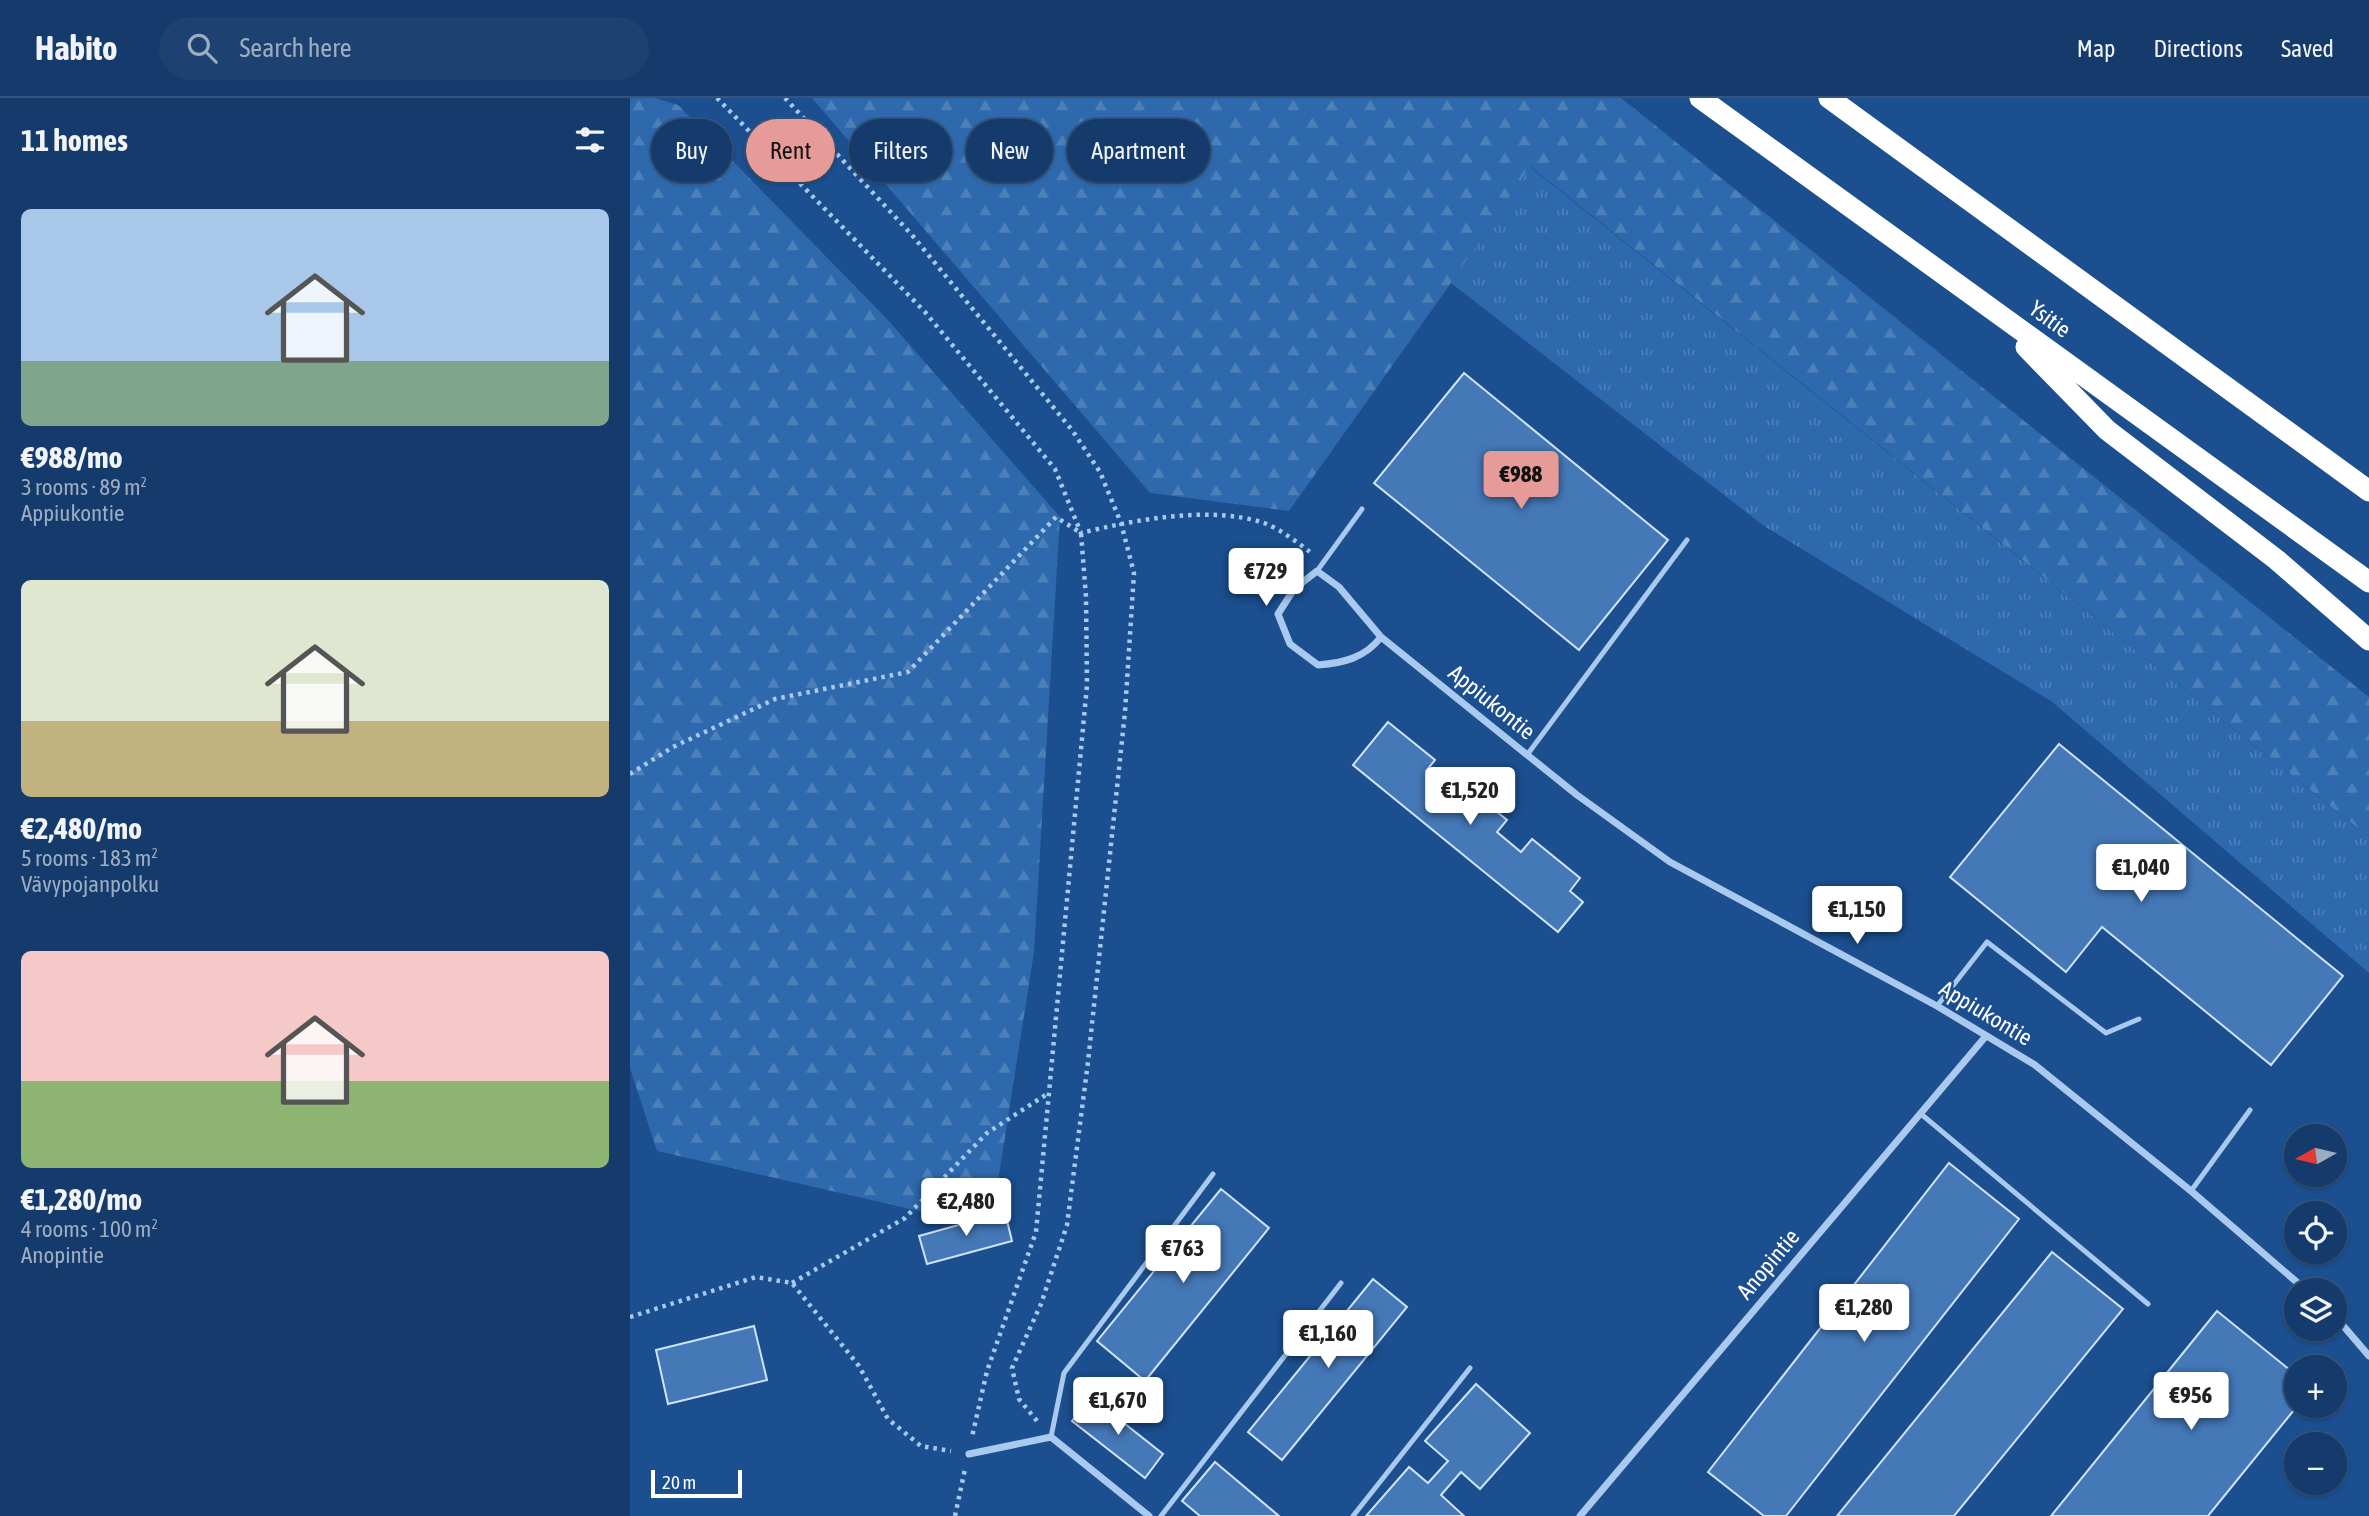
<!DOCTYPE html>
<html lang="en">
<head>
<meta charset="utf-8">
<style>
  :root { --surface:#143b6b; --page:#1d4271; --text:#f1f3f6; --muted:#9dadc1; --line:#33557e; --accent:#e69b98 }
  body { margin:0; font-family:"Asap Condensed",sans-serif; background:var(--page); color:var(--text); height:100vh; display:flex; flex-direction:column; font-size:26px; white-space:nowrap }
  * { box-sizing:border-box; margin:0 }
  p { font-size:23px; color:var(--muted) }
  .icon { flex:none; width:38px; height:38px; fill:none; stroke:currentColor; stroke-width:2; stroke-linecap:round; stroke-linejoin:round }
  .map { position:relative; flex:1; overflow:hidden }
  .sheet { display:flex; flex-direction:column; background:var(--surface); width:630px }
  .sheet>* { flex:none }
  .banner { position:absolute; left:21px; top:21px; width:665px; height:63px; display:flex; gap:14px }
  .needle { width:46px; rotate:262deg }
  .fabs { position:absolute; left:1654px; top:1026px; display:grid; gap:14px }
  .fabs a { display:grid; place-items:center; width:63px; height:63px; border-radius:50%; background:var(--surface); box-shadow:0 2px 5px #0004,0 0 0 2px var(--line); font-size:35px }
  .scale { position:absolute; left:21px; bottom:18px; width:91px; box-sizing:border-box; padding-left:7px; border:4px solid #fff; border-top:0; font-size:19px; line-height:24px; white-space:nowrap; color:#fff; -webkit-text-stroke:5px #1b4f8f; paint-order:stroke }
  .price { position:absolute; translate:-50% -60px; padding:0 16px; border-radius:7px; background:#fff; color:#222; font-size:23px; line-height:46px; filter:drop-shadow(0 2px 4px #0008) }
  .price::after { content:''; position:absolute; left:50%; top:42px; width:21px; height:16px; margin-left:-10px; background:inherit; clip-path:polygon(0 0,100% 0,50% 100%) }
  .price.selected { background:var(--accent); color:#111 }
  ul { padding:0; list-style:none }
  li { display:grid; align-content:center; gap:14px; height:371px; padding:0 21px }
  li span { display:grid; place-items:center; height:217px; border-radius:10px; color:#555 }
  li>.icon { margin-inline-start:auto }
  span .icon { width:126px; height:126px; fill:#fffc; stroke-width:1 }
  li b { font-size:30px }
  h2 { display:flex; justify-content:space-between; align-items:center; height:84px; padding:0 21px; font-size:30px }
  .tag { padding:0 24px; border-radius:32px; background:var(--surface); box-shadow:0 2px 5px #0004,0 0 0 2px var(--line); font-size:24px; line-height:63px }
  .tag.selected { background:var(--accent); color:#111 }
  header { display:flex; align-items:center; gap:42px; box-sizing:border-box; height:98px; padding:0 35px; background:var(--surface); border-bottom:2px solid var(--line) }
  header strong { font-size:33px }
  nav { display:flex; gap:38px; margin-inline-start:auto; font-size:24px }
  .search { width:490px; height:63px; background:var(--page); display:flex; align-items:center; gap:18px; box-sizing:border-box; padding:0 24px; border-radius:38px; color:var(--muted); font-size:26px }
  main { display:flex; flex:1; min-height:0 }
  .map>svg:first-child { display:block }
</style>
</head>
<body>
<header>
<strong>Habito</strong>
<div class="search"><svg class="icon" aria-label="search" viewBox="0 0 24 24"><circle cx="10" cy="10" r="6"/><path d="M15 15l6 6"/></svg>Search here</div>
<nav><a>Map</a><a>Directions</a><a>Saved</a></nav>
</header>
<main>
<section class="sheet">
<h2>11 homes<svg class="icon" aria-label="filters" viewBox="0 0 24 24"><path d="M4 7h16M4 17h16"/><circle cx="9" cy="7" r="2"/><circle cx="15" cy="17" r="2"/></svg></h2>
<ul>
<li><span style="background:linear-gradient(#a9c7e8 70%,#7fa58c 0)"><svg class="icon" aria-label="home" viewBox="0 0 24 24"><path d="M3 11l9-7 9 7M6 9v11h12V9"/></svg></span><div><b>€988/mo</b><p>3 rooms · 89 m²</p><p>Appiukontie</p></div></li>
<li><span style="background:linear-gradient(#dfe7d0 65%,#c2b280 0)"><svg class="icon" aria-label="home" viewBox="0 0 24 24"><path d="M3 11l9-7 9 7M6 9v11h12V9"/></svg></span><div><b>€2,480/mo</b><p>5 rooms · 183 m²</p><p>Vävypojanpolku</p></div></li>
<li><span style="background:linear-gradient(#f6c9c9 60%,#8fb573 0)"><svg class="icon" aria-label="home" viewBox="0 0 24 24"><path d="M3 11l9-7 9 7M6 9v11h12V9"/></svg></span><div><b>€1,280/mo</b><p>4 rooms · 100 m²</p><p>Anopintie</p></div></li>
</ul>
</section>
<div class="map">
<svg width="1739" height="1418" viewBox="0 0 1739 1418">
  <defs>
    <pattern id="grass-tufts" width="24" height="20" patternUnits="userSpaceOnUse" patternTransform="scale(1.75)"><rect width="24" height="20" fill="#2e69ad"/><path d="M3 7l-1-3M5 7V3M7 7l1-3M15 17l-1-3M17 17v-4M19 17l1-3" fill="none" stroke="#4d80b9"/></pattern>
    <pattern id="forest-firs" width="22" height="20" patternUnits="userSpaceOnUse" patternTransform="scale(1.75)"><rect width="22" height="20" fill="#2e69ad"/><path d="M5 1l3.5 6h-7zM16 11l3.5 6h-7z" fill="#4d80b9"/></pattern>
  </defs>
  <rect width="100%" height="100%" fill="#1b4f8f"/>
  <!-- grass -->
  <path fill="url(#grass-tufts)" d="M899 68 1739 739V875L1421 603 1134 428 821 185Z"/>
  <!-- forest -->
  <path fill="url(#forest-firs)" d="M0 0H25L48 7 258 222 430 419 404 854 363 1115 333 1123 27 1053 0 970Z
    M182 0H991L1739 599V739L900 68 821 185 659 413 520 395Z"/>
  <!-- building -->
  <path fill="#4478b7" stroke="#cfe3fa" stroke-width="2" d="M834 275 1038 442 949 552 744 385Z
    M758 624 805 662 796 673 823 695 831 685 877 722 867 734 891 754 902 741 950 780 940 793 953 804 928 834 723 667Z
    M1429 646 1713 878 1641 967 1472 829 1436 874 1320 779Z
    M1319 1065 1389 1121 1156 1418H1134L1078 1374Z
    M591 1091 639 1130 515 1283 467 1243Z
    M375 1114 382 1143 297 1166 289 1138Z
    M1422 1154 1493 1211 1324 1418H1207Z
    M743 1181 777 1209 652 1362 618 1334Z
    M1587 1213 1666 1277V1307H1668L1578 1418H1421Z
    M124 1228 137 1282 38 1306 26 1252Z
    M846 1286 900 1335 850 1391 831 1374 811 1397 834 1418H736L779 1369 798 1385 818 1363 795 1343Z
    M461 1299 533 1356 515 1380 442 1323Z
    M585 1364 649 1418H570L552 1403Z"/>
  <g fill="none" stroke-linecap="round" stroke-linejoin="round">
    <!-- path -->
    <path stroke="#a9c9ee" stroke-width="4.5" stroke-dasharray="3.5 5" stroke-linecap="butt" d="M87 0 295 214 425 371 451 435C504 422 580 407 634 425 650 431 667 444 680 454
      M155 0 282 137 442 332 470 374 491 425 504 475 495 614 458 964 437 1127 411 1206 382 1270 389 1301 407 1323
      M0 676 43 649 145 601 278 574 426 419 451 435 456 499 457 587 406 1134 357 1273 342 1339
      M162 1185 275 1120 357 1035 417 996
      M0 1219 126 1179 162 1185 229 1268 258 1321 291 1348 321 1353
      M325 1418 335 1371"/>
    <!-- service -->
    <path stroke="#a9c9ee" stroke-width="5" d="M687 473 732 411
      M897 657 1057 442
      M1307 908 1357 844 1476 935 1509 921
      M1291 1016 1518 1206
      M1561 1093 1620 1012
      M421 1339 434 1275 583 1076
      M531 1418 711 1185
      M723 1418 840 1270"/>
    <!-- minor -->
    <path stroke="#a9c9ee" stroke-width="7" d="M751 539C735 560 713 565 688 567L660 546 648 516 664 491 687 473 709 489 751 539 947 697 1040 764 1307 908 1405 967 1561 1093 1676 1192
      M1704 1217 1739 1258
      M339 1356 421 1339 519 1418
      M950 1418 1356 938"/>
    <!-- motorway -->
    <path stroke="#fff" stroke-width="21" d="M1070 0 1739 484
      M1199 0 1739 393
      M1396 249 1477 332 1647 462 1739 542"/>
  </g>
  <g text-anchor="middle" stroke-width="5" stroke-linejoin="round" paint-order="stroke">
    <!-- street labels -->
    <g font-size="23" fill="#fff" stroke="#1b4f8f">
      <text transform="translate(1420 221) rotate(36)" y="8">Ysitie</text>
      <text transform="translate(862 604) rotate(39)" y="8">Appiukontie</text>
      <text transform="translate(1356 915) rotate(31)" y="8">Appiukontie</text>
      <text transform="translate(1138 1166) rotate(-50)" y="8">Anopintie</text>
    </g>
  </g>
</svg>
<div class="fabs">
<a><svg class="needle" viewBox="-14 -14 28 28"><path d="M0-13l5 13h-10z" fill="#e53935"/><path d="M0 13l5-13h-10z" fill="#9dadc1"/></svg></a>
<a><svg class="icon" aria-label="locate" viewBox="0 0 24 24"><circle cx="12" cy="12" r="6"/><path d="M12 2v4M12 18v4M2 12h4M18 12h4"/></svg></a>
<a><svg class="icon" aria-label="layers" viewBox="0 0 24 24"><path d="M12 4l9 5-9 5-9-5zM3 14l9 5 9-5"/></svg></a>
<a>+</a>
<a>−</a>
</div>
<div class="scale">20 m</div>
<b class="price selected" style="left:891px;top:413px">€988</b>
<b class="price" style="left:636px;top:510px">€729</b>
<b class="price" style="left:840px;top:729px">€1,520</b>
<b class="price" style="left:1511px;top:806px">€1,040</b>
<b class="price" style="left:1227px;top:848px">€1,150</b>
<b class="price" style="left:336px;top:1140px">€2,480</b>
<b class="price" style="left:553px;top:1187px">€763</b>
<b class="price" style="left:1234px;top:1246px">€1,280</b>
<b class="price" style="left:698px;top:1272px">€1,160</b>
<b class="price" style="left:1561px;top:1334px">€956</b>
<b class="price" style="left:488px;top:1339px">€1,670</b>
<div class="banner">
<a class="tag">Buy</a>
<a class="tag selected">Rent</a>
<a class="tag">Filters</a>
<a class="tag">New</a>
<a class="tag">Apartment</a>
</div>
</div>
</main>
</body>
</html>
